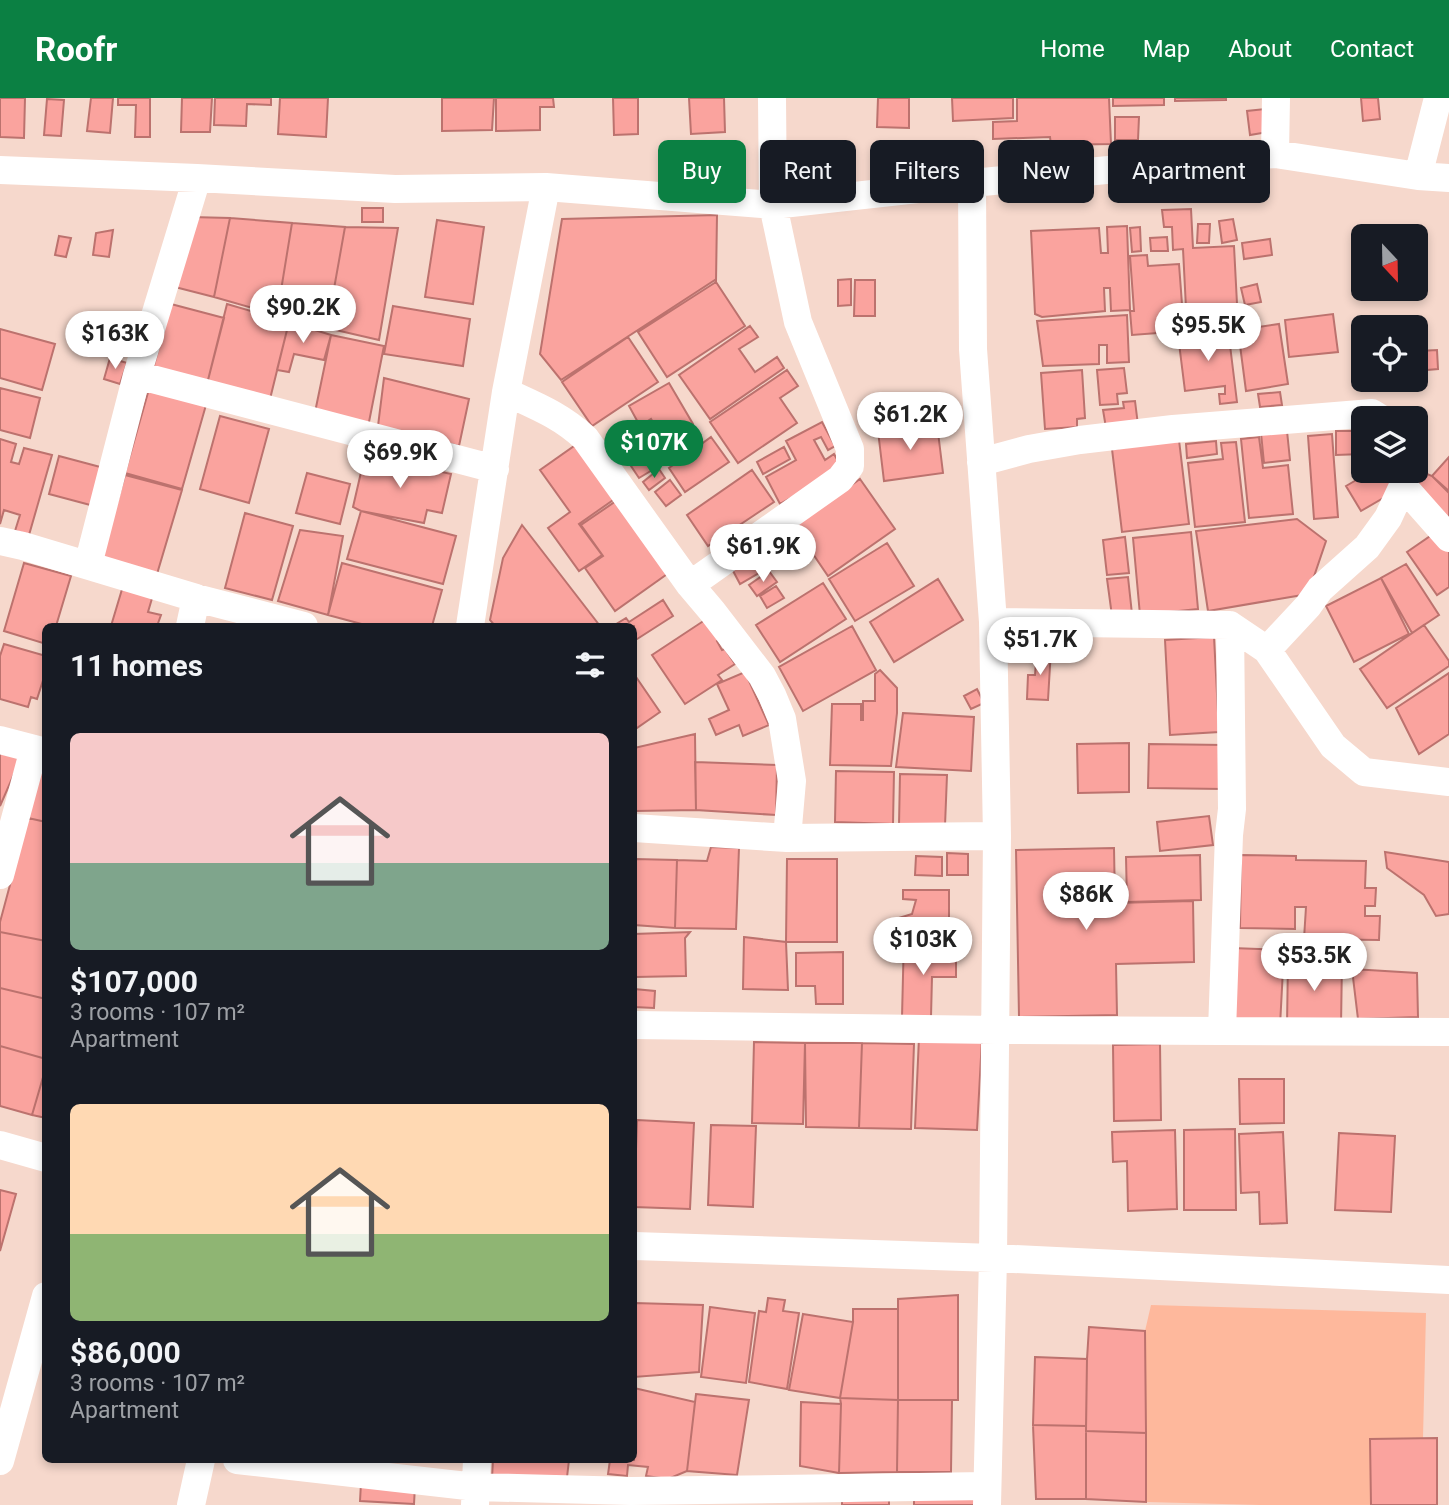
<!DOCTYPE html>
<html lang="en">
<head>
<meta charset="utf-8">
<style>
  :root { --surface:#171b24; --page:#20242c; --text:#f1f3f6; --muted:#9ea1a6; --accent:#0b8043 }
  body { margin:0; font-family:Roboto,sans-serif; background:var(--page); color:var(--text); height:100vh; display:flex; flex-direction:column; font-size:26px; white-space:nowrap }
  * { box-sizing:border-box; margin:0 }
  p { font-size:23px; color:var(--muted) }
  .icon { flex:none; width:38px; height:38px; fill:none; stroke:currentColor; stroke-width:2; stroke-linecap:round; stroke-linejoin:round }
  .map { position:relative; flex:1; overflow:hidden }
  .sheet { position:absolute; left:42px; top:525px; width:595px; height:840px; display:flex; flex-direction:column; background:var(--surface); border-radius:10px; box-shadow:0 4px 10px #0003 }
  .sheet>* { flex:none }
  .hud { position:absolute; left:658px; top:42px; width:665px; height:63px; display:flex; gap:14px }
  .needle { width:46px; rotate:158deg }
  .tools { position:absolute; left:1351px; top:126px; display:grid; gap:14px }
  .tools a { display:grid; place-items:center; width:77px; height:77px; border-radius:10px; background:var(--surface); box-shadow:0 4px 10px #0003; font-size:35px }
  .price { position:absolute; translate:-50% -60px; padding:0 16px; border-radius:24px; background:#fff; color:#222; font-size:23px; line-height:46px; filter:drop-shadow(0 2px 4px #0008) }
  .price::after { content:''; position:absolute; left:50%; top:42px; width:21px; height:16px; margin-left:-10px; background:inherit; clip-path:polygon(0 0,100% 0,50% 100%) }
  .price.selected { background:var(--accent); color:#fff }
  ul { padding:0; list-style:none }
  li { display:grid; align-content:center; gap:14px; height:371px; padding:0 28px }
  li span { display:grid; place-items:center; height:217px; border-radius:10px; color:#555 }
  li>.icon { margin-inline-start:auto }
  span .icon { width:126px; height:126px; fill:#fffc; stroke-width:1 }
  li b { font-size:30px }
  h2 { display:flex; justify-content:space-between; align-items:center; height:84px; padding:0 28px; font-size:30px }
  .chip { padding:0 24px; border-radius:10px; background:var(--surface); box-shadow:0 4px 10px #0003; font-size:24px; line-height:63px }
  .chip.selected { background:var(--accent); color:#fff }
  header { display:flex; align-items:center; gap:42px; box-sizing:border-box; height:98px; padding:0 35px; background:var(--accent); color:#fff }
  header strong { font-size:33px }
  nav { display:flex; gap:38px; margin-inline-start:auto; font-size:24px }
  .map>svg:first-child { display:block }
</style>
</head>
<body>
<header>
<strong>Roofr</strong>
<nav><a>Home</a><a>Map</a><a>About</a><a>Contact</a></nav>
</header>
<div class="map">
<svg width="1449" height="1407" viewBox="0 0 1449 1407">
  <rect width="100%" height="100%" fill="#f6d8cc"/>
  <!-- green -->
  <path fill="#feb89c" d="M1151 1207 1426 1215 1423 1340 1371 1341V1407H1260L1146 1404 1145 1233Z"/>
  <!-- building -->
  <path fill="#faa39e" stroke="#bc726e" stroke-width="2" d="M0 0H25L24 40 0 39Z
    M91 0H113L110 35 87 33Z
    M118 0H150V39H135L136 7H118Z
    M182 0H212L210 34H181Z
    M215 0H271V7L247 6 246 28 214 27Z
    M280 0H328L326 39 278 36Z
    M442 0H494L492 32 442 33Z
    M496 0H553L554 9H540V32L496 33Z
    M613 0H638V36L614 37Z
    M689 0H724L725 34 691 36Z
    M878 0H909V30L877 29Z
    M952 0H1013V20L953 23Z
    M1017 0H1109L1111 46 1051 47 1050 39 993 41V24L1017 23Z
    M1113 0H1164V7L1113 8Z
    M1175 0H1226V2L1175 3Z
    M1361 0H1378L1380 21 1363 23Z
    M47 1 64 2 61 38 44 37Z
    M1265 11 1268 34 1250 37 1247 13Z
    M1115 19H1139L1138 42H1115Z
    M362 110H383V124H362Z
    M1191 111 1193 150 1234 148 1238 225 1213 226 1212 210H1205L1206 228 1187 230 1183 151 1173 152 1172 129H1164L1162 112Z
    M717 117 716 184 715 182 561 282 540 256 562 121Z
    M190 119 230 120 214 199 171 188Z
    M230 120 292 125 277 217 214 199Z
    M1233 121 1237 142 1222 145 1219 123Z
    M437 122 484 129 473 206 425 199Z
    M292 125 345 129 327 230 277 217Z
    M1198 126H1210L1209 145H1197Z
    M1127 128 1130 212 1111 213 1110 190H1104L1105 213 1042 219 1035 216 1031 133 1099 130 1101 155H1108L1107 129Z
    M345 129 398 130 379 242 327 230Z
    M1140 129 1141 153 1132 154 1130 130Z
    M113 132 109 159 93 157 96 135Z
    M59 138 71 140 66 159 55 157Z
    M1167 139 1168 153H1151L1150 140Z
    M1270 141 1272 157 1244 161 1242 145Z
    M1147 157 1148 168 1179 166 1184 233 1132 237 1130 213H1134L1130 158Z
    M851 181V207L838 208V182Z
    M855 182H875V218H854Z
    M716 184 745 228 667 279 638 234Z
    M1257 186 1261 204 1245 207 1241 190Z
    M171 206 224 220 207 286 153 271Z
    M227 206 289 224 270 301 207 286Z
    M393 208 470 221 463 268 384 256Z
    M1333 216 1338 254 1289 259 1285 222Z
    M1127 217 1129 264 1107 265V247H1099V266L1043 268 1037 223Z
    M289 224 331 237 324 262 294 256 289 274 277 272Z
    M1279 226 1288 286 1246 293 1238 232Z
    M750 228 758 239 739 251 755 274 777 259 784 270 710 321 679 277Z
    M0 231 55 246 42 292 0 280Z
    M1228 231 1237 304 1220 306 1219 296H1225V288L1185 293 1178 237Z
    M331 237 384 248 368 329 314 319Z
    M628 239 658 284 592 328 562 284Z
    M1437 252 1438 271 1416 273V261L1419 260V253Z
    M110 260 127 265 120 286 104 281Z
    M1124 270 1127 295 1117 296 1118 306 1100 307 1097 272Z
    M787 272 798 288 780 300 797 325 738 365 710 324Z
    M1082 272 1085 320 1077 321V329L1045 331 1041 275Z
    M384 280 469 301 459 348 378 328Z
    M669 285 693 326 664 343 651 321 640 328 629 308Z
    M0 290 40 300 30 340 0 332Z
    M149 291 206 307 182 391 125 375Z
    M1280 294 1282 307 1260 309 1258 296Z
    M1135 303 1138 327 1106 330 1103 312 1124 310 1123 304Z
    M220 318 269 331 249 405 200 391Z
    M822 324 835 348 828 352 821 339 814 342 825 362 834 356 843 372 780 406 766 379 796 362 786 343Z
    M937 326 943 375 884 383 878 333Z
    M1287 333 1290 362 1264 365 1261 335Z
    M1336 333H1361L1362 356 1336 357Z
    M1332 336 1338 419 1314 421 1308 338Z
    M711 339 729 364 685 394 669 370Z
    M1259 339 1263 370 1288 367 1293 416 1249 420 1241 341Z
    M0 341 16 346 11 364 19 366 24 350 52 357 29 437 15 433 20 417 4 412 0 426Z
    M1179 342 1189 426 1122 434 1112 351Z
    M1216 343 1217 356 1187 360 1186 346Z
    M1236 344 1245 424 1195 429 1188 365 1223 361 1221 345Z
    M577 346 616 400 579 426 602 457 579 473 548 430 570 414 540 372Z
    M784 349 790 361 763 376 757 364Z
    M651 355 659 368 639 380 631 368Z
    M365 357 451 376 442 415 427 412 424 425 361 413 353 409Z
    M59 358 104 370 94 408 49 396Z
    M1449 359V393L1432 378Z
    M659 371 665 380 649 392 643 384Z
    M752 372 774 404 708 448 687 417Z
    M1372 373H1385L1397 392 1361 413 1346 388Z
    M307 375 350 386 340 426 296 415Z
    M1427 376 1432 378 1449 395V430L1410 394Z
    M125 377 182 392 157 476 101 460Z
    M860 381 895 431 828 478 794 428Z
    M670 382 681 397 666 408 655 394Z
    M619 401 670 474 615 513 585 470 603 458 581 427Z
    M361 413 456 438 443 486 347 461Z
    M245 415 293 428 272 502 225 490Z
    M1297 421 1326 443 1308 496 1208 513 1196 433Z
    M522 427 600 528H495L490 522 503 460Z
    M300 432 343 438 328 517 278 503Z
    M1439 432 1449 447V489L1437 497 1407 454Z
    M783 434 795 454 740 486 731 469Z
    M1191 434 1198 511 1140 517 1133 440Z
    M1125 439 1129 475 1107 477 1103 442Z
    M887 445 914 488 855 523 829 481Z
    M24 465 71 478 56 528H46V546L4 533Z
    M342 465 442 492 432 528H369L328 517Z
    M1406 466 1439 517 1412 535 1381 480Z
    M769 473 777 484 757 498 749 487Z
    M1128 479 1132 516 1112 518 1107 481Z
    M1381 480 1409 536 1354 564 1326 508Z
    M938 481 963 522 894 564 870 524Z
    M823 485 846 521 780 564 756 527Z
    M123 488 153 497 148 514 161 517 157 528H111Z
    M776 488 784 500 767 510 760 498Z
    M663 502 673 518 634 543V528H613L626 520 629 524Z
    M711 518 725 538 717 543 722 552 725 551 735 566 718 577 722 582 685 606 652 557Z
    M1424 527 1449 563V568L1387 610 1360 571Z
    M852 528 876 572 803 613 779 569Z
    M1214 539 1219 634 1170 637 1165 542Z
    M4 546 46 558V573L37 601 31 599 28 609 0 601V558Z
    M1037 550 1051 551 1048 602 1027 601 1028 577H1035Z
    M880 572 897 590V615L891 668 830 667 832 606H861V622H863V603H875V576Z
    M745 574 769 627 743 638 739 627 716 637 709 621 729 612 717 586Z
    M1449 575V636L1419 656 1396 610Z
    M634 576 660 614 634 632Z
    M977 591 984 605 971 611 964 598Z
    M903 615 974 619 971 673 896 669Z
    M695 636 696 712 634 713V650Z
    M1129 645V694L1078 695 1077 646Z
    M1149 646 1224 647 1223 691 1148 690Z
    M0 655 21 660 0 708Z
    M38 663 46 665V724L28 720Z
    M695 664 777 667 776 717 696 712Z
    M836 673 894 674 893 726 835 724Z
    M900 676 947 677 945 728 899 727Z
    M1209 718 1213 747 1160 753 1157 724Z
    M28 720 46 724V843L0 834V824Z
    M711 749 739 750 736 831 675 830 677 762 707 763Z
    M1114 750 1115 805 1193 803 1194 864 1116 866 1117 917 1019 919 1016 752Z
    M1385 754 1449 764V816L1436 818 1424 797 1387 770Z
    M947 755 968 756V777H947Z
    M1200 757 1201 802 1127 804 1126 759Z
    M1241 757 1296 758V762L1366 763 1365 790H1376L1375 808H1365V818H1380L1379 842 1304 841 1306 809H1295V831L1240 830Z
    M916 758 942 759V778L915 777Z
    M634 761 677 762 675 830 634 827Z
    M787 761H837V844H786Z
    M903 792H949V836L904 837 899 820 912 816 916 802 903 801Z
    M0 834 46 843V901L0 890Z
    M690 834 685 840 686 878 635 879 634 836Z
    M904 837 928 848 927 862H941L942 850H956V879H932L931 919H902Z
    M744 839 786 844 788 892 743 891Z
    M1232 850 1284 852 1280 928 1228 925Z
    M843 854V906H816L815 888H796V855Z
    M1288 862 1342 863 1341 928 1287 927Z
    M1352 871 1417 875 1418 919 1358 921Z
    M0 890 46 901V961L0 948Z
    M634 891 655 893 654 910 634 909Z
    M919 939 982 941 977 1032 915 1030Z
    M754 944 805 945 803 1026 752 1025Z
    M805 945H862L859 1030 806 1029Z
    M862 945 914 946 911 1031 859 1030Z
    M1160 946 1161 1022 1114 1023 1113 947Z
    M0 948 46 961V969L32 1017 0 1008Z
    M46 969V1020L32 1017Z
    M1239 981H1284V1025L1240 1026Z
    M637 1022 694 1025 690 1111 634 1109Z
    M711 1027 756 1028 753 1109 708 1107Z
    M1235 1031 1236 1112H1184V1032Z
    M1175 1032 1177 1111 1128 1113 1127 1063 1113 1064 1112 1034Z
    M1283 1034 1287 1125 1260 1126 1259 1094 1241 1095 1239 1036Z
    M1339 1035 1395 1038 1391 1114 1335 1112Z
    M0 1092 16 1096 0 1153Z
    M958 1197V1302H898V1201Z
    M768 1200 785 1202 783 1213 799 1215 787 1291 749 1284 759 1213 766 1214Z
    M634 1205 703 1207 699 1274 634 1279Z
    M710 1209 755 1215 746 1285 701 1279Z
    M853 1211H898V1302L840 1300 853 1224Z
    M803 1216 853 1224 840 1300 789 1292Z
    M1089 1229 1145 1233 1146 1335 1086 1333 1087 1261Z
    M1035 1259 1087 1261 1086 1328 1033 1327Z
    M634 1290 695 1304 687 1373 668 1381 646 1378 648 1369 628 1367 627 1378 608 1376 610 1362H634Z
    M696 1296 749 1302 737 1377 687 1373Z
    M840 1300 898 1302 897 1374 839 1375 841 1306Z
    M898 1302H952L951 1374H897Z
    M801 1304 841 1306 839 1375 800 1368Z
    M1033 1327 1086 1328V1401H1036Z
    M1086 1333 1146 1335V1404L1086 1401Z
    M1437 1340V1407H1371L1370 1341Z
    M493 1362H569L567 1379 492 1380Z
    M361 1385 415 1388 414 1406 360 1403Z
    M977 1395V1407H914V1396Z
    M889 1402V1407H842V1403Z"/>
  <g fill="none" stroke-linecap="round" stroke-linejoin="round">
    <!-- minor -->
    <path stroke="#fff" stroke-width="28" d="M1275 56 1276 0
      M0 72 197 80 395 91 546 89
      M1418 78 1438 0
      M972 85 973 251 993 524 997 738 993 1160 987 1407
      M137 277 495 371
      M506 294C536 308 560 317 585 340L690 487 712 513 762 578 772 597 782 621 792 683 787 740
      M981 364 1029 351 1080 342 1173 331 1372 315 1380 320
      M1403 388 1449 440
      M0 443 23 448 196 500 304 528
      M88 467 137 277 197 80
      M690 487 840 381 850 368V351L798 224 773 107 772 0
      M993 524 1230 527 1267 552 1333 648 1364 674 1449 684
      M190 528 196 500
      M470 528 506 294 546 89 773 107 972 85 1275 56 1418 78 1449 80
      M1267 552 1308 508 1320 491 1367 449 1388 420 1403 388 1404 373
      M0 642 46 654
      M634 730 787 740 997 738
      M0 777 34 651
      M634 927 996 932 1449 934
      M1222 933 1229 737 1232 711 1230 527
      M0 1047 46 1060
      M634 1148 993 1160 1449 1182
      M237 1362 476 1389 631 1393 987 1388
      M0 1363 46 1198
      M191 1407 201 1362
      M475 1407 477 1362"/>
  </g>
</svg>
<div class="tools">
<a><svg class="needle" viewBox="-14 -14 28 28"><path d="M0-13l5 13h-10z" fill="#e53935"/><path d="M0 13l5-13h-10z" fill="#9ea1a6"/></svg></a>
<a><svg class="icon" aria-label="locate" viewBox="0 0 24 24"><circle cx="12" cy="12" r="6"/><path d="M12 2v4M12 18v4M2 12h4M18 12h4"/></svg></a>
<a><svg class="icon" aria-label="layers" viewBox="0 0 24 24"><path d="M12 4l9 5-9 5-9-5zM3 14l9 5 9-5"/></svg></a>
</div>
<b class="price" style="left:303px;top:247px">$90.2K</b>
<b class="price" style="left:1208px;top:265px">$95.5K</b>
<b class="price" style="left:115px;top:273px">$163K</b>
<b class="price" style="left:910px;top:354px">$61.2K</b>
<b class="price selected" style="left:654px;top:382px">$107K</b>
<b class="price" style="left:400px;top:392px">$69.9K</b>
<b class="price" style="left:763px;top:486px">$61.9K</b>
<b class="price" style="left:1040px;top:579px">$51.7K</b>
<b class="price" style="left:1086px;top:834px">$86K</b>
<b class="price" style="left:923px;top:879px">$103K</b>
<b class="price" style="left:1314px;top:895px">$53.5K</b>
<div class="hud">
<a class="chip selected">Buy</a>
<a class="chip">Rent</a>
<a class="chip">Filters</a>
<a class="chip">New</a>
<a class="chip">Apartment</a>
</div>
<section class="sheet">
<h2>11 homes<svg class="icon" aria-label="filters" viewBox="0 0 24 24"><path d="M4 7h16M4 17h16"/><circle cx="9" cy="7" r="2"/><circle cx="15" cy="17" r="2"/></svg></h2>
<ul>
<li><span style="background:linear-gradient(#f6c9c9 60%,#7fa58c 0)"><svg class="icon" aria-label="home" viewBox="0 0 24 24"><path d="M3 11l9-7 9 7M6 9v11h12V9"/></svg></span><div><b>$107,000</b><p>3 rooms · 107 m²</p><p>Apartment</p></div></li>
<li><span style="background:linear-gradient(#ffd9b3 60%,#8fb573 0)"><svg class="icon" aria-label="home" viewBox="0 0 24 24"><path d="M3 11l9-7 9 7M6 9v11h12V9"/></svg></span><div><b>$86,000</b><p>3 rooms · 107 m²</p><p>Apartment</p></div></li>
</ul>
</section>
</div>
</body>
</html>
